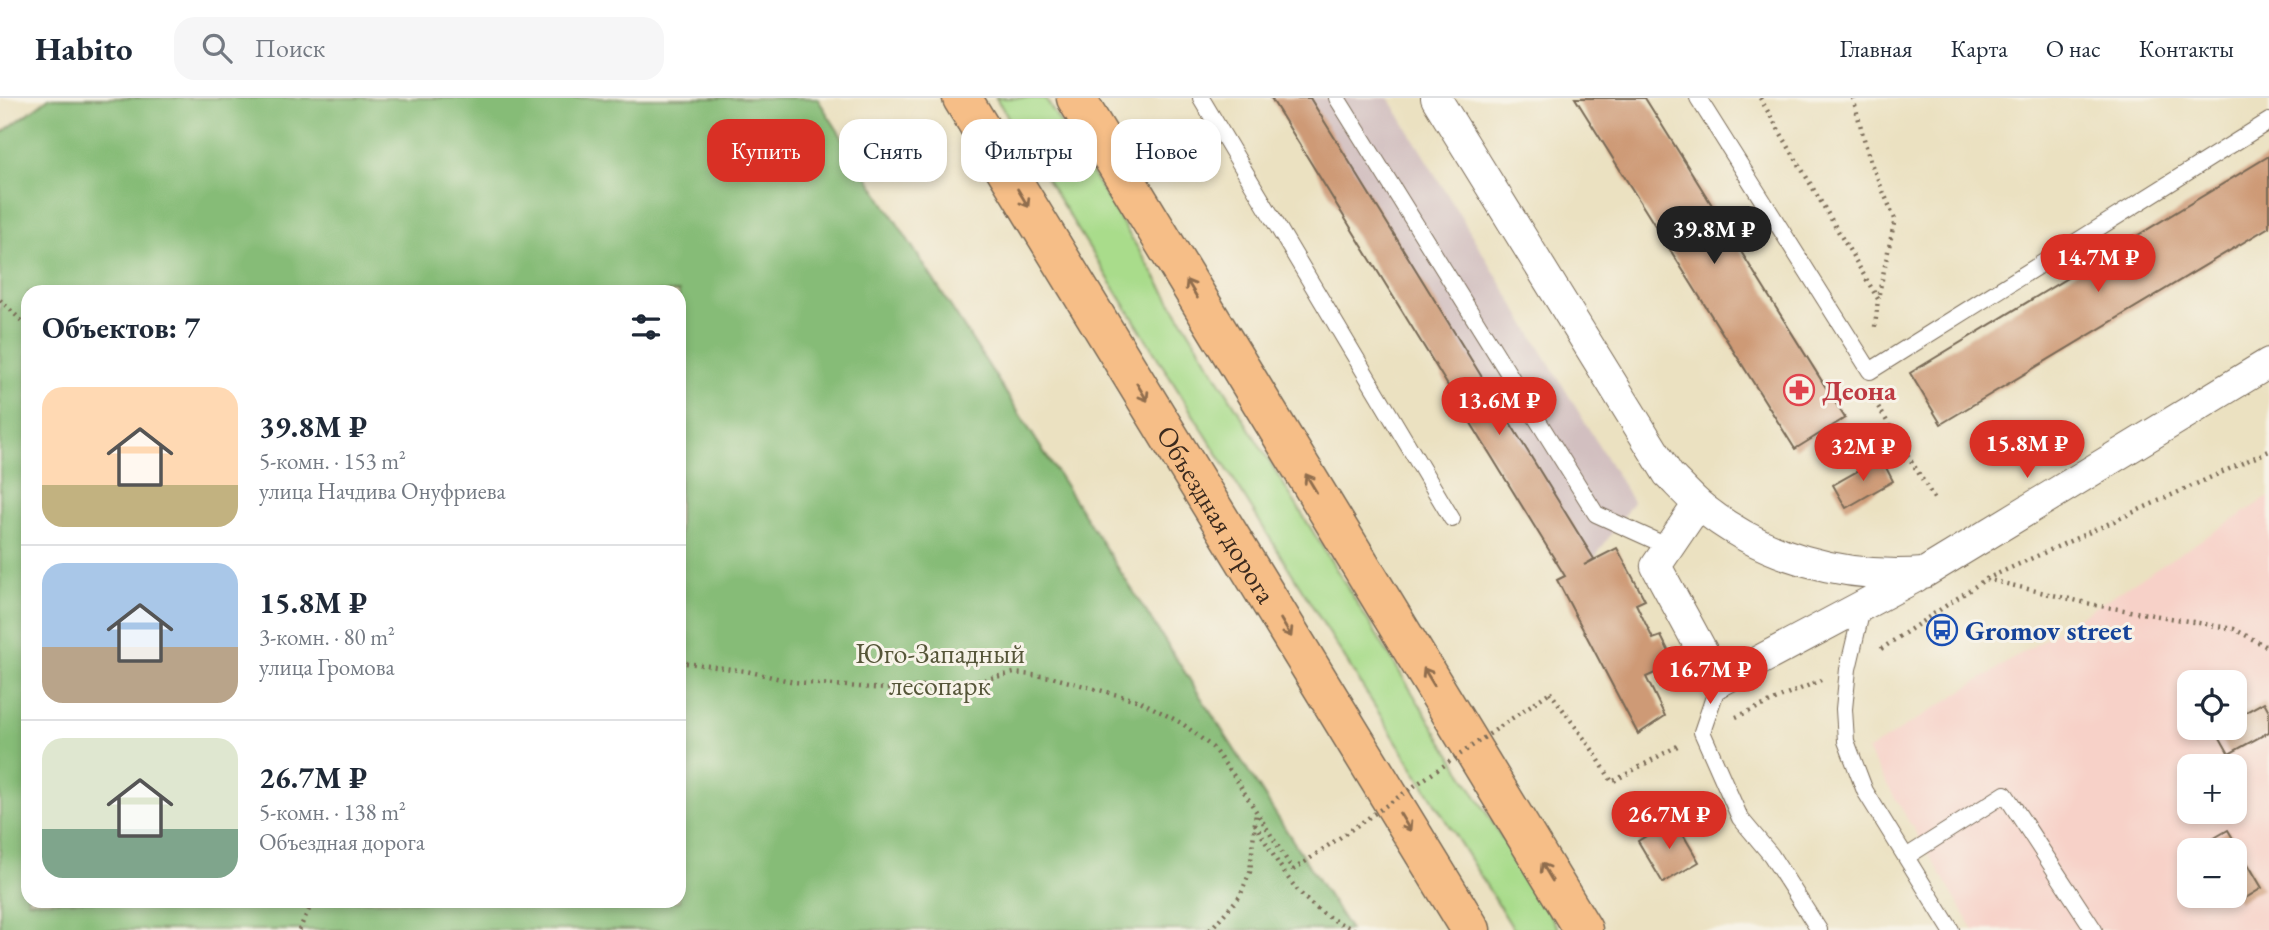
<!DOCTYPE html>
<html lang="ru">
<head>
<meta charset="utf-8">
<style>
  :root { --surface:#fff; --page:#f6f6f7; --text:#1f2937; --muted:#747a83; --line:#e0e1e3; --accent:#d93025 }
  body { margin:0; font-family:"EB Garamond",serif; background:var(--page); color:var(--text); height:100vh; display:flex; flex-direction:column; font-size:26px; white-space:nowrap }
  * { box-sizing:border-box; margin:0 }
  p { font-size:23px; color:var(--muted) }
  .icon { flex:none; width:38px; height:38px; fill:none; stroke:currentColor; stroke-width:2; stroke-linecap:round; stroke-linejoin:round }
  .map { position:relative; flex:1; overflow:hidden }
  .details { position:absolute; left:21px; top:187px; width:665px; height:623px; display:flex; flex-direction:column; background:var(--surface); border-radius:21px; box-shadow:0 4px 10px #0003 }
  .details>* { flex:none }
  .hud { position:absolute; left:707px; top:21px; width:665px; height:63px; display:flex; gap:14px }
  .controls { position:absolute; left:2177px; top:572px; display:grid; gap:14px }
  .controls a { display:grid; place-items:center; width:70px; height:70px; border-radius:14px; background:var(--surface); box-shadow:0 4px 10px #0003; font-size:35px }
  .price { position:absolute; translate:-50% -60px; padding:0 16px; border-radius:24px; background:var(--accent); color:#fff; font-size:23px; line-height:46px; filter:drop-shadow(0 2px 4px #0008) }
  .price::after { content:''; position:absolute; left:50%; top:42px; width:21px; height:16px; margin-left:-10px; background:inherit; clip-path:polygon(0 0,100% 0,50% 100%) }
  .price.on { background:#222; color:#fff }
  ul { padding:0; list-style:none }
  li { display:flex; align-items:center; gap:21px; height:175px; padding:0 21px }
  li+li { border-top:2px solid var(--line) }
  li span { display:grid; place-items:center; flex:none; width:196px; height:140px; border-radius:21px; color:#555 }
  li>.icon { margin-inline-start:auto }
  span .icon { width:84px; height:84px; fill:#fffc; stroke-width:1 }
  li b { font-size:30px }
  h2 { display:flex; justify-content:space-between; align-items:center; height:84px; padding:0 21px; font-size:30px }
  .pill { padding:0 24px; border-radius:21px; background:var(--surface); box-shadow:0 4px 10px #0003; font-size:24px; line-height:63px }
  .pill.on { background:var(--accent); color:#fff }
  header { display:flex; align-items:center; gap:42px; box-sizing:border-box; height:98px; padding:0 35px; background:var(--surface); border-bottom:2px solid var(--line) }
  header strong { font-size:33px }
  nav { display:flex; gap:38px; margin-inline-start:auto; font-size:24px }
  .search { width:490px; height:63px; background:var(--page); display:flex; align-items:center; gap:18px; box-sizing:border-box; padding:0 24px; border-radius:21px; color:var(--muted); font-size:26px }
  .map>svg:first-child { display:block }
</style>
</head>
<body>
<header>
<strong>Habito</strong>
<div class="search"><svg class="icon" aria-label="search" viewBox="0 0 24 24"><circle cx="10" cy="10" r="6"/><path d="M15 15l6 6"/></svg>Поиск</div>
<nav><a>Главная</a><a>Карта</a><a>О нас</a><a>Контакты</a></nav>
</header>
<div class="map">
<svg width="2269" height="832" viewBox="0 0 2269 832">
  <rect width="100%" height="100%" fill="#f7f3e8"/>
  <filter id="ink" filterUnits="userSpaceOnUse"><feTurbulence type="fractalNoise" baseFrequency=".0143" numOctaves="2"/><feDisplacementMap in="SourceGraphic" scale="14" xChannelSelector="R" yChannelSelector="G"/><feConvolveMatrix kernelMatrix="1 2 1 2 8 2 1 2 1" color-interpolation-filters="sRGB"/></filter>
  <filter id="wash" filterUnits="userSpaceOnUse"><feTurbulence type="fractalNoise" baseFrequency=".00686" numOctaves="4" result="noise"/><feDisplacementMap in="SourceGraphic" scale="28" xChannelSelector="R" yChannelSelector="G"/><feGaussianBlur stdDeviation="1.57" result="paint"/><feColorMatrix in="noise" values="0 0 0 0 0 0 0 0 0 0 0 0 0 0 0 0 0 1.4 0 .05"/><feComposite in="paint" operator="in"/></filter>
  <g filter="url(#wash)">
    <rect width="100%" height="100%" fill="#ebe1c1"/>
    <!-- built -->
    <path fill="#f7d1c8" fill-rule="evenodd" d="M2269 399V832H1974L1867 653ZM2189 584H2235V630H2189ZM2189 668H2235V714H2189ZM2189 752H2235V798H2189Z"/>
    <!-- industrial -->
    <path fill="#d2bfc0" d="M1271 0H1389L1633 404 1594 461 1564 477Z"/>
    <!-- green -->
    <path fill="#a9dc8b" stroke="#728354" stroke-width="2" d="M996 0H1045L1559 832H1514Z"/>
    <!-- forest -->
    <path fill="#86bc77" stroke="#60734a" stroke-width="2" fill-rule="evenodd" d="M49 0H817L1350 832H0V36ZM28 194H679V803H28Z"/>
    <g id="blocks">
      <!-- building -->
      <path fill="#ce9a76" d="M1271 0H1310L1594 461 1584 467 1617 450 1645 502 1636 506 1653 541 1661 538 1675 566 1646 579 1665 618 1638 636 1557 482 1565 478Z
        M1575 0H1645L1845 320 1795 351Z
        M2269 58V129L1941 326 1910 275Z
        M1881 360 1893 383 1846 410 1833 387Z
        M2264 604 2269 613V634L2229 656 2215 631 2235 630V620Z
        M1674 721 1699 764 1663 785 1638 743Z
        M2228 732 2262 790 2239 804 2235 797V752H2208L2204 746Z"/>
    </g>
  </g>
  <g filter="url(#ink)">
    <use href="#blocks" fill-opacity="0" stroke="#796a57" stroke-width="2"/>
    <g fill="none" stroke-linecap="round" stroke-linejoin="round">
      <!-- service casing -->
      <g stroke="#796a57" stroke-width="18">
        <path id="service" d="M1201 0 1452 421
          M1337 0 1596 416 1669 449
          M1698 0 1870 273 2269 23
          M1863 507 1848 571 1844 611 1846 643 1865 693 1951 832
          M1719 584 1702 634 1740 720 1771 757 1819 832
          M1906 759 2005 696 2094 832"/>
      </g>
      <!-- minor casing -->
      <g stroke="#796a57" stroke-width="32">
        <path id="minor" d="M1436 0 1668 376C1678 386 1688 397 1698 406 1761 459 1843 481 1924 475L2269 265
          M1698 406 1656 468 1719 584 1916 479"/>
      </g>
      <!-- primary casing -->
      <g stroke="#796a57" stroke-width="41">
        <g id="primary">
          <path id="s1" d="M962 0 1471 832"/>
          <path d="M1076 0 1583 832"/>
        </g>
      </g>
      <!-- path -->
      <path stroke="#796a57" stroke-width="4.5" stroke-dasharray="2 5" stroke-linecap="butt" d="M1760 0 1878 201 1875 229
        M1853 0 1870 63 1895 121 1878 200
        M0 202 28 229
        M1871 297 1935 402
        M1986 481 2095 507 2234 531 2269 550
        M1881 551 1986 481 2269 353
        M679 564 746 573 794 584 886 591 972 584 1014 575 1051 579 1140 603 1183 626 1212 649 1234 678 1293 772
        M1550 594 1594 654 1612 684 1681 646
        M1736 619 1821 582
        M1255 726C1272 754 1289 789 1316 810 1328 820 1341 826 1355 832
        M299 832 313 803
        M1210 832 1240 798 1250 774 1256 714"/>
      <!-- service -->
      <use href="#service" stroke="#fff" stroke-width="16"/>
      <!-- minor -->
      <use href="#minor" stroke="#fff" stroke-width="30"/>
      <!-- primary -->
      <use href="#primary" stroke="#f6be87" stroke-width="38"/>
      <!-- path-bridge -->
      <path stroke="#796a57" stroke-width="4.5" stroke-dasharray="2 5" stroke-linecap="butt" d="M1293 772 1550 594"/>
    </g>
    <!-- one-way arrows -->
    <defs><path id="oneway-shaft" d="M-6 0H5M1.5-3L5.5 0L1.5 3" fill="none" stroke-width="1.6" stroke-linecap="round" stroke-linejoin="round" transform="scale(1.75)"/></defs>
    <g stroke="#8f6d4d">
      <use href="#oneway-shaft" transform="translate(1023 100) rotate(59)"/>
      <use href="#oneway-shaft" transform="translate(1192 191) rotate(-121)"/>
      <use href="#oneway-shaft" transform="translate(1142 294) rotate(59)"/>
      <use href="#oneway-shaft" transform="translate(1311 385) rotate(-121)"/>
      <use href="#oneway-shaft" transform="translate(1286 530) rotate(59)"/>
      <use href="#oneway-shaft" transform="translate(1429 579) rotate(-121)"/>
      <use href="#oneway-shaft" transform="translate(1405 724) rotate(59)"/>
      <use href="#oneway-shaft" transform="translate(1547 774) rotate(-121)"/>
    </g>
  </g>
  <!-- icons -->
  <defs>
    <g id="pharmacy-ring" transform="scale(1.575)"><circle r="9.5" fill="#f7f3e8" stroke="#e0444e" stroke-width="1.5"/><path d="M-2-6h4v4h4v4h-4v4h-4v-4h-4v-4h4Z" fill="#e0444e"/></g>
    <g id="bus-ring" transform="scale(1.575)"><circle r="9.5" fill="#f7f3e8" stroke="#1a4fb4" stroke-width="1.5"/><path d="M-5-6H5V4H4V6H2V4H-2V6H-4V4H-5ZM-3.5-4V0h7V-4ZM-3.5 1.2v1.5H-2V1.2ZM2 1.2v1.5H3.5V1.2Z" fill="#1a4fb4"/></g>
  </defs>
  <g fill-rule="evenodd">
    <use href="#pharmacy-ring" x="1799" y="292"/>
    <use href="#bus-ring" x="1942" y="532"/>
  </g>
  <g text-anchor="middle" stroke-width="6" stroke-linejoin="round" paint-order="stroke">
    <!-- health labels -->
    <g font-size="28" font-weight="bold" fill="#be3a42" stroke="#f7f3e8" text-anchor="start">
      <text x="1822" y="302">Деона</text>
    </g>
    <!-- street labels -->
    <g font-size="28" fill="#3b2a1e" stroke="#f7f3e8">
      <text dy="10" stroke="none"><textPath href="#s1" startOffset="488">Объездная дорога</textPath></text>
    </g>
    <!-- transit labels -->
    <g font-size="28" font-weight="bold" fill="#164399" stroke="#f7f3e8" text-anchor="start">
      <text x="1965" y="542">Gromov street</text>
    </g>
    <!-- park labels -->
    <g font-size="28" fill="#565639" stroke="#f7f3e8">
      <text x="940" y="565">Юго-Западный<tspan x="940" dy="32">лесопарк</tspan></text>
    </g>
  </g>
</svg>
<div class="controls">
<a><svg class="icon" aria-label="locate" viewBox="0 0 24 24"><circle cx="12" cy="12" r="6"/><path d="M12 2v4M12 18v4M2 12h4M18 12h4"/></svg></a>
<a>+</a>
<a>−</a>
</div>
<b class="price on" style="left:1714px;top:168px">39.8M ₽</b>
<b class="price" style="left:2098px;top:196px">14.7M ₽</b>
<b class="price" style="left:1499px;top:339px">13.6M ₽</b>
<b class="price" style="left:2027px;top:382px">15.8M ₽</b>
<b class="price" style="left:1863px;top:385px">32M ₽</b>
<b class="price" style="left:1710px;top:608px">16.7M ₽</b>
<b class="price" style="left:1669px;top:753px">26.7M ₽</b>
<div class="hud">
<a class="pill on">Купить</a>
<a class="pill">Снять</a>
<a class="pill">Фильтры</a>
<a class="pill">Новое</a>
</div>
<section class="details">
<h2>Объектов: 7<svg class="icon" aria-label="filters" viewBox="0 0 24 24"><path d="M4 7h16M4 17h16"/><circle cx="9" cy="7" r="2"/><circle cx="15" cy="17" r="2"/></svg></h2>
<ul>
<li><span style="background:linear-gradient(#ffd9b3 70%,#c2b280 0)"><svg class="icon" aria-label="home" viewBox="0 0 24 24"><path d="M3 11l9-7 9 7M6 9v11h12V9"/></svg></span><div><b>39.8M ₽</b><p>5-комн. · 153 m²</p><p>улица Начдива Онуфриева</p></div></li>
<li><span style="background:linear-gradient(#a9c7e8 60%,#b9a48a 0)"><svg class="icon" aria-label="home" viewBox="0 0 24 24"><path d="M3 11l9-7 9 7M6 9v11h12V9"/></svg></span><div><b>15.8M ₽</b><p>3-комн. · 80 m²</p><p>улица Громова</p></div></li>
<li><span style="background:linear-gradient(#dfe7d0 65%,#7fa58c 0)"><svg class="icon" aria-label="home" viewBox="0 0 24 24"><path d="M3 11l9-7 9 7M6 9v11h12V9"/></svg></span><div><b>26.7M ₽</b><p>5-комн. · 138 m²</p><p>Объездная дорога</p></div></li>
</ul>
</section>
</div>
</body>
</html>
